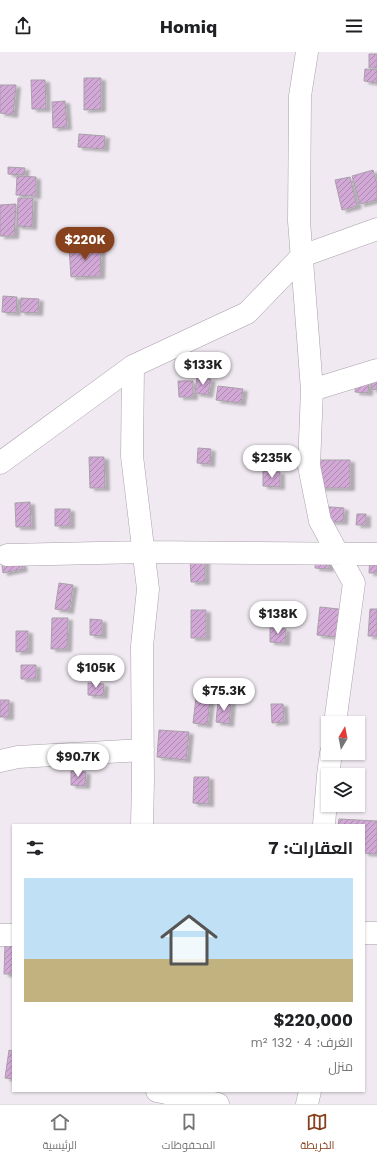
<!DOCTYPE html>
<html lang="ar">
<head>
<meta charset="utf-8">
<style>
  :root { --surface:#fff; --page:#f2f2f2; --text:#202124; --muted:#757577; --line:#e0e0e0; --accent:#87411d }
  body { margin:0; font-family:"Work Sans",Cairo,sans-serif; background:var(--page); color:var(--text); direction:rtl; height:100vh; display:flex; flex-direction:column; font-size:15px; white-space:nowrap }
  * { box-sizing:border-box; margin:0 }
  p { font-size:13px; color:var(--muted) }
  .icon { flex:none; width:22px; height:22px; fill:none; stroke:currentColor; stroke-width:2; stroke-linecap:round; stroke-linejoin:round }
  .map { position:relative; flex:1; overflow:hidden; direction:ltr }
  .details { position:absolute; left:12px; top:772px; width:353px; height:268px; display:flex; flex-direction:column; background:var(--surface); border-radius:0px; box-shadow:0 1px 3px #0004; direction:rtl }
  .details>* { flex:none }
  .needle { width:26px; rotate:10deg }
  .fabs { position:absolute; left:321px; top:664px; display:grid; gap:8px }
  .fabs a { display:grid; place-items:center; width:44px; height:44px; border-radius:0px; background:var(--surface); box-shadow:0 1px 3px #0004; font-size:20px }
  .price { position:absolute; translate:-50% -34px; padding:0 9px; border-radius:14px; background:#fff; color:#222; font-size:13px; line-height:26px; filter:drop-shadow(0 1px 2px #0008) }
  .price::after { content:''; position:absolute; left:50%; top:24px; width:12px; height:9px; margin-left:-6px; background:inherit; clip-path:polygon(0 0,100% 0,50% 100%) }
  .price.on { background:var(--accent); color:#fff }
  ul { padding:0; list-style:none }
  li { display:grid; align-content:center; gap:8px; height:212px; padding:0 12px }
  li+li { border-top:1px solid var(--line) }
  li span { display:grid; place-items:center; height:124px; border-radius:0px; color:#555 }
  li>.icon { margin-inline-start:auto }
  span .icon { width:72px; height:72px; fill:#fffc; stroke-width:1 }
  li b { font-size:17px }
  h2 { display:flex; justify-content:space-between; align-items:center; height:48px; padding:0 12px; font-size:17px }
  header { display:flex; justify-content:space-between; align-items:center; height:52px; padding:0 12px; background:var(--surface); font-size:18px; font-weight:700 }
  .menu { display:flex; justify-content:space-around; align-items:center; height:56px; border-top:1px solid var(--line); background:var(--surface); font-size:11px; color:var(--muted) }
  .menu a { display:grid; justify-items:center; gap:2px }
  .menu .on { color:var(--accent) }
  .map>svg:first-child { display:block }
</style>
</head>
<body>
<header><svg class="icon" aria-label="menu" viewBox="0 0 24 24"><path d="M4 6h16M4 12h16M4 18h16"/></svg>Homiq<svg class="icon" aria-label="share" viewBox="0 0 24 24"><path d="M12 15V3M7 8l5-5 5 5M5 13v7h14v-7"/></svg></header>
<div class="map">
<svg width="377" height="1052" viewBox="0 0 377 1052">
  <defs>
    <pattern id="building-hatch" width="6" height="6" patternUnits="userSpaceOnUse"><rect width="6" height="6" fill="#d2a9d6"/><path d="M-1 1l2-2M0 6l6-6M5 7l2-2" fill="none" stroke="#ab8aae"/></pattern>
    <filter id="shadow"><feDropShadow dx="4.5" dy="2.5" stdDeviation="1" flood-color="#0004"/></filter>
  </defs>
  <rect width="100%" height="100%" fill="#f0e9f1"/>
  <!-- building -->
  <path fill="url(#building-hatch)" stroke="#a8a0a9" filter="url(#shadow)" d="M369 2H377V16H369Z
    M365 17 377 18V31L364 29Z
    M84 26H101V57L84 58Z
    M31 28H45L46 57H32Z
    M0 33H16L13 63 0 61Z
    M65 49 67 75 53 76 52 50Z
    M79 82 105 84 104 97 78 95Z
    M8 115 25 116 24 123 8 122Z
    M373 118 377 132V148L360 152 352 124Z
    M17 124 36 125V144L16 143Z
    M350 125 357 154 342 158 335 128Z
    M18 146H33L32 175 17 174Z
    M16 152 14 184H0V153Z
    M101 194 100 224 71 225 69 195Z
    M3 244 17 245 16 261 2 260Z
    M21 246 39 247 38 261 20 260Z
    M197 325 211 327 208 343 195 341Z
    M371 325H377V337L372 338Z
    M356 328 369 330 368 341 355 340Z
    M178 329H193V345H179Z
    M218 334 243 337 241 351 216 348Z
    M198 396 211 397 210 412 197 411Z
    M89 405H104L105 436H90Z
    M318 408H350V436H318Z
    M263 419 280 420V435L263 434Z
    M30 450 31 475H16L15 451Z
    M318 454 344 456 343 470 317 469Z
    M55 457H70V474H55Z
    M357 462H366V473H356Z
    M316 503 330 504 329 517 315 516Z
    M205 504V530H191L190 505Z
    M370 505H377V521H369Z
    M21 509 23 517 3 521 2 512Z
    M59 531 73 533 69 559 55 557Z
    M320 555 348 558 344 586 317 583Z
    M370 557H377V584H368Z
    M191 558H206V586H191Z
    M52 566H68L67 597H51Z
    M90 567 102 568V584L90 583Z
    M270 576 286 577 285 591 270 590Z
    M16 579H28V599L16 600Z
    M21 613H36V627H21Z
    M88 631 104 632 103 644 88 643Z
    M196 646 210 648 207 673 193 671Z
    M0 648H9V665H0Z
    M218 649 231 650 229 672 216 670Z
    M271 652H283L284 670 272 671Z
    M159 678 189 680 186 708 157 705Z
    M71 719 86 720 85 734 71 733Z
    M194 725H209V752L193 751Z
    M339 767 377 769V802L364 801V773H338Z
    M5 892H13V922H4Z
    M9 998 13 999V1027L5 1026Z"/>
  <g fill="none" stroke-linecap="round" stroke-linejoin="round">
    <!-- street casing -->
    <g stroke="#a9a1aa" stroke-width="23">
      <path id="street" d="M307 0 300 44 299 169 312 338 309 414 320 469 354 531 335 671
        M133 314 132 404 148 537 142 594 143 729 142 773
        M312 338 377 318
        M0 411 133 314 247 261 302 204 377 177
        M7 503 144 500 377 502
        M0 709 18 705 143 698
        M328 723 331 701
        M324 773 328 724
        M364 881H377
        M0 883H13
        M157 1039 218 1052
        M307 1052 310 1039"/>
    </g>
    <!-- street -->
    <use href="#street" stroke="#fff" stroke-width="22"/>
  </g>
</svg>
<div class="fabs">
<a><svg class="needle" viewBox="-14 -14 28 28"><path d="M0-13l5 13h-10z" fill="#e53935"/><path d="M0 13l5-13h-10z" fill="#757577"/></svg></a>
<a><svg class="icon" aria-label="layers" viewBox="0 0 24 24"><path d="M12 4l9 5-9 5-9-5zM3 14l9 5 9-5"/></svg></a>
</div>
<b class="price on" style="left:85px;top:209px">$220K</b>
<b class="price" style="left:203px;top:334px">$133K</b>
<b class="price" style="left:272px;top:427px">$235K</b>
<b class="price" style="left:278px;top:583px">$138K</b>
<b class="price" style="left:96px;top:637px">$105K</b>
<b class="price" style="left:224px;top:660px">$75.3K</b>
<b class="price" style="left:78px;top:726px">$90.7K</b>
<section class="details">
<h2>العقارات: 7<svg class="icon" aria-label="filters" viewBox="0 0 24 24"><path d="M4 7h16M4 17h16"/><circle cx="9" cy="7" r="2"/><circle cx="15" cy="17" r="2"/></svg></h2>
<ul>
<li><span style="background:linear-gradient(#bfe0f5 65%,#c2b280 0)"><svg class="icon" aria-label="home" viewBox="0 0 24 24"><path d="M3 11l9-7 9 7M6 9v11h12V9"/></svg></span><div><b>$220,000</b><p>الغرف: 4 · 132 m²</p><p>منزل</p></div></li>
</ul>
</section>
</div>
<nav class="menu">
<a class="on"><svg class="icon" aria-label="map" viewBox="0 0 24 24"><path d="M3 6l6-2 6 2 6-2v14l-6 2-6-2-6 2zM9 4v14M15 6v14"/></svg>الخريطة</a>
<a><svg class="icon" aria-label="saved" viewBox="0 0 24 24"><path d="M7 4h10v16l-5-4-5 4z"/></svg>المحفوظات</a>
<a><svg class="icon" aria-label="home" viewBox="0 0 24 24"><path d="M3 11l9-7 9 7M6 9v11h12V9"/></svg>الرئيسية</a>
</nav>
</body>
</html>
